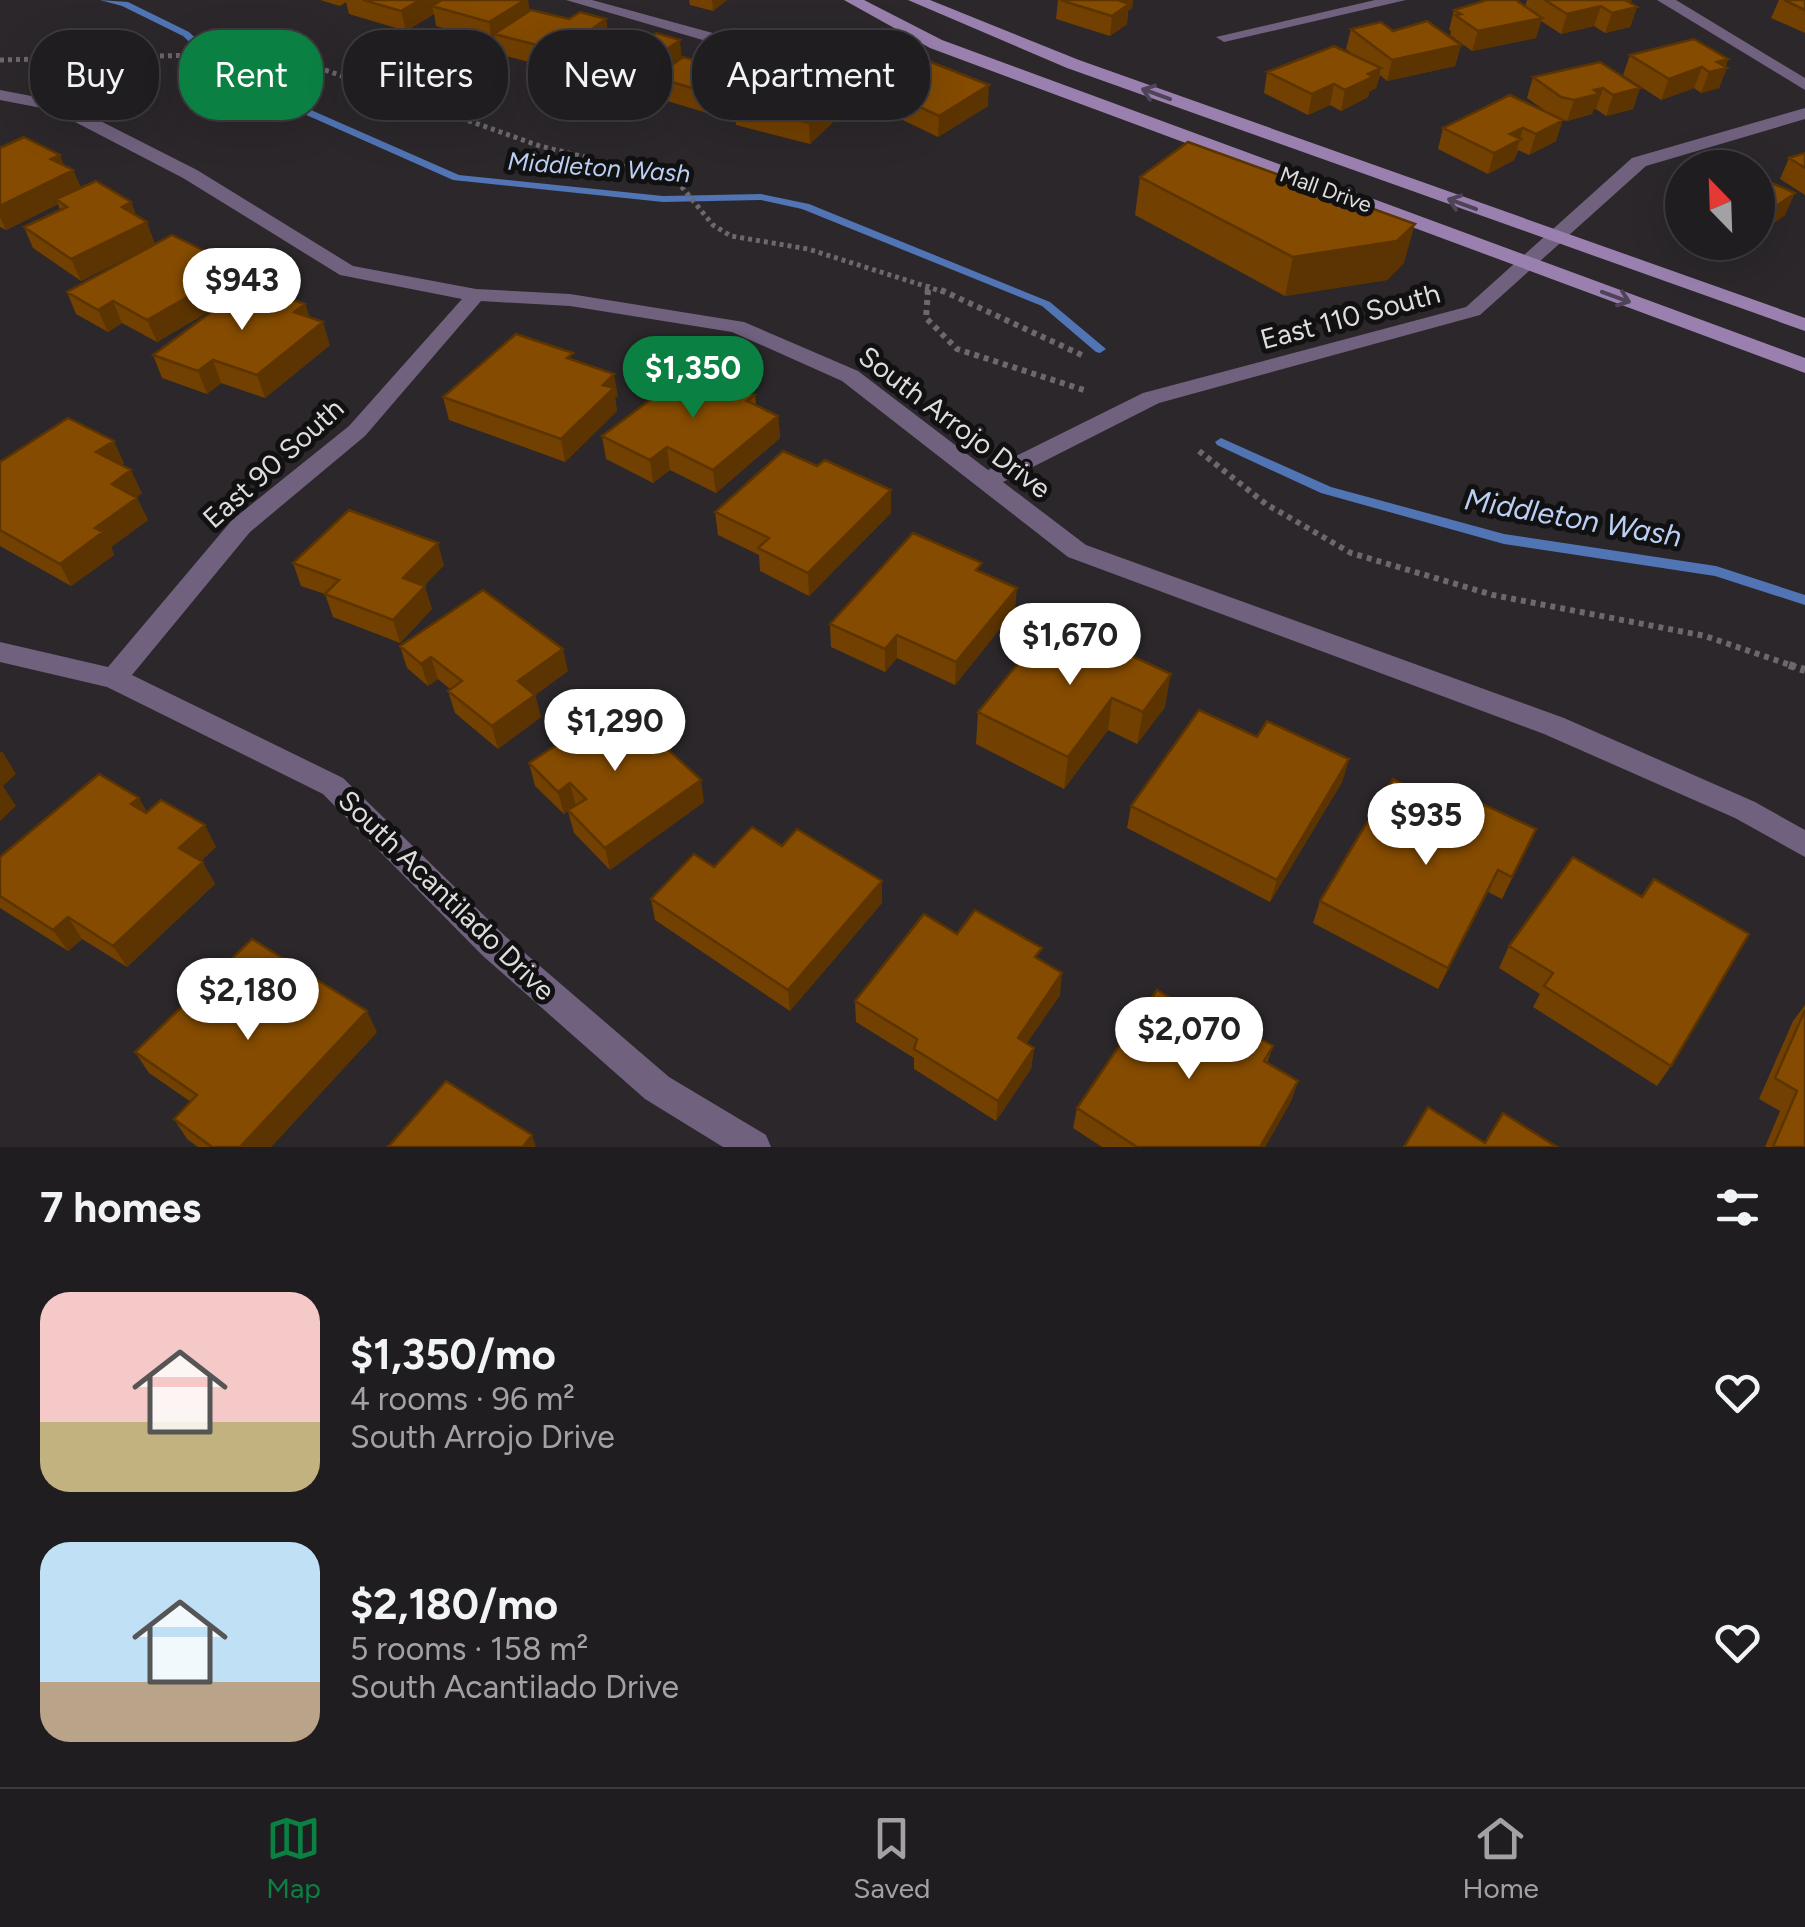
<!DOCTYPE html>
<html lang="en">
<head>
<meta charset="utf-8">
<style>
  :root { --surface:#201d20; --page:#282629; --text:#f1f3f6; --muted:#a2a2a5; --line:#3d3b3e; --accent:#0b8043 }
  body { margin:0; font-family:Figtree,sans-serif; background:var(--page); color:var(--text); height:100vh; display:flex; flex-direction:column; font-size:38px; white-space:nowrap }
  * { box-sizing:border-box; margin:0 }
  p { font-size:32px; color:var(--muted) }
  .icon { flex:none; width:55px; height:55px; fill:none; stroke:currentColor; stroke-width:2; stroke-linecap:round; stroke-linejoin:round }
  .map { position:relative; height:1147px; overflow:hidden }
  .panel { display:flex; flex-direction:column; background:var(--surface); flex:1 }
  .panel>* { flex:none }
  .banner { position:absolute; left:30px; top:30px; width:1000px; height:90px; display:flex; gap:20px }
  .needle { width:65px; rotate:337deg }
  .tools { position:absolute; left:1665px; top:150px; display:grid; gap:20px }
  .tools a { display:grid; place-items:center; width:110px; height:110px; border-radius:50%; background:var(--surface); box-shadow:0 10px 40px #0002,0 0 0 2px var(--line); font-size:50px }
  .price { position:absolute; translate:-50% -85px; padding:0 22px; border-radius:35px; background:#fff; color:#222; font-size:32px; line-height:65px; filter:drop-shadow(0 2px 5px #0008) }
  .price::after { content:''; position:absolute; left:50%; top:60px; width:30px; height:22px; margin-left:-15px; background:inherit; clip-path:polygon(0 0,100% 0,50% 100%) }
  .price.on { background:var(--accent); color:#fff }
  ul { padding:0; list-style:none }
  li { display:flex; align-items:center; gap:30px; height:250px; padding:0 40px }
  li span { display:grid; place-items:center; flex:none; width:280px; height:200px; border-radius:30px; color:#555 }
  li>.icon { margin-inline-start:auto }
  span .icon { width:120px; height:120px; fill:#fffc; stroke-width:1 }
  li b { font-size:42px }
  h2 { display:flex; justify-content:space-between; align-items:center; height:120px; padding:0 40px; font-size:42px }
  .tag { padding:0 35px; border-radius:40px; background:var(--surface); box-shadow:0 10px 40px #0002,0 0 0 2px var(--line); font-size:35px; line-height:90px }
  .tag.on { background:var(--accent); color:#fff }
  .menu { display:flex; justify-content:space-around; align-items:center; height:140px; border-top:2px solid var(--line); background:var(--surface); font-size:28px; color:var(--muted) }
  .menu a { display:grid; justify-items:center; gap:5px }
  .menu .on { color:var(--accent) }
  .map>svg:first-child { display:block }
</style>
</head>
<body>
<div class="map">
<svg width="1805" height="1147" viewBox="0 0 1805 1147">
  <rect width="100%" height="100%" fill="#2b272a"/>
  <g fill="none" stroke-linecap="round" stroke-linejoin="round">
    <!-- stream -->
    <path fill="#5074b4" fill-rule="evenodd" d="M100 0 128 2 189 32 238 78 459 175 663 196 761 194 809 204 1050 302 1106 349 1100 353 1096 352 1042 306 802 209 761 200 663 202 453 180 232 82 183 36 122 6Z
      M1221 438 1331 487 1504 534 1716 566 1805 595V605L1715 576 1504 544 1321 493 1217 445 1215 442Z"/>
    <!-- path-far2 -->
    <path stroke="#6c686b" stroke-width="5" stroke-dasharray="4 4" stroke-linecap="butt" d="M0 60 277 53 540 146 662 176 681 186 713 225 731 236 808 249 947 293
      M927 293 928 284"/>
    <!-- path-far1 -->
    <path stroke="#6c686b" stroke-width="6" stroke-dasharray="5 5" stroke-linecap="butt" d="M928 290 926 318 957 349 1084 390
      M941 290 1084 356
      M1199 451 1266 504 1351 553 1493 595 1705 636 1796 667"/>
    <!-- path -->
    <path stroke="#6c686b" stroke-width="8" stroke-dasharray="6 6" stroke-linecap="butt" d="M1789 665 1805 670"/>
    <!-- street -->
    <path fill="#70617e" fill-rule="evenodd" d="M566 0H592L731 38 801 45 809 50 801 55 730 48Z
      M1375 0H1406L1224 42 1216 37Z
      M1657 0H1676L1805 78V90Z
      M0 90 63 102 197 170 353 266 476 289 570 294 744 322 858 371 988 470 1143 393 1466 307 1632 158 1805 108V119L1646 166 1480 315 1159 403 1003 482 1086 545 1564 718 1755 802 1805 830V857L1735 818 1544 734 1068 557 842 381 732 332 570 306 481 301 365 436 250 532 132 675 343 778 505 936 669 1077 766 1135 771 1147H723L645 1099 483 956 323 794 107 687 0 662V642L108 667 232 520 349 426 462 299 340 275 183 178 52 110 0 100Z"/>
    <!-- secondary -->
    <path fill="#9980ae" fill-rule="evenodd" d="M844 0H864L942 40 1805 358V373L930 48Z
      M908 0H930L1079 60 1805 318V331L1067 68Z"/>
  </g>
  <!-- wall -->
  <path fill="#724001" d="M320 0H528L529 11 569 19H606L608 32 682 58 769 74H815L849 86V107L810 144 736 125 735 109 724 118 657 98 655 80 637 93 576 76 574 63 563 71 498 54 496 40 492 42 436 26 434 14 406 31 349 14 346 2 340 6Z
    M689 0H727L713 11 690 5Z
    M1058 0H1133L1132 8 1128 11 1127 24 1110 36 1056 19Z
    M1527 0H1631L1630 3 1637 7 1630 27 1605 33 1594 26 1561 34 1541 21 1536 38 1472 51 1450 35 1451 31 1449 30 1454 10 1525 6Z
    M1779 0H1805V33L1771 18Z
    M1351 29 1393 31 1461 45 1455 66 1387 81 1380 75 1376 88 1369 92 1368 97 1341 111 1330 105 1308 115 1264 93 1267 72 1355 56 1346 49Z
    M1630 55 1728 59 1719 88 1701 93 1694 88 1661 100 1623 75Z
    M891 73 988 106 938 137 880 109V88L891 82Z
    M1533 77 1640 88 1633 109 1606 116 1596 109 1593 110 1592 114 1567 121 1561 119 1556 141 1529 155 1518 150 1514 160 1488 174 1438 149 1443 128 1547 112 1527 98Z
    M0 148 64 165 73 170 81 188 131 202 136 215 155 244 217 257 222 271 235 294 305 304 310 318 330 345 265 398 221 383 207 394 162 378 153 355 225 302 157 342 122 323 108 332 76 314 67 292 152 245 81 281 33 248 24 227 60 210 58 204 6 230 0 227Z
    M1805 153V195L1780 179 1789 158Z
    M1140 177 1404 263 1387 280 1285 296 1135 215Z
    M1758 177 1785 215 1771 225 1764 240 1747 252 1726 242H1758Z
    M574 360 618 396 615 398 617 411 565 462 449 420 443 397Z
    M755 395 756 405 778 416 780 438 716 493 670 470 653 483 606 459 602 436Z
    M0 462 124 463 122 465 142 493 136 497 148 520 111 547 114 555 71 586 0 546Z
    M715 512 891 513 809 596 760 571 759 555 718 535Z
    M293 563 444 565 424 586 432 609 400 643 333 617 325 594 301 586Z
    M982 573 1015 610 955 685 897 658 885 672 831 647 830 624Z
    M1054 620 1165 707 1137 744 1108 730 1064 789 976 744 978 712Z
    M400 646 568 671 535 695 541 717 498 749 455 713 448 691 450 689 438 679 428 686 407 668Z
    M1349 759 1342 782 1270 902 1127 828 1131 806Z
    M529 763 704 802 610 870 574 833 568 811 564 814 535 786Z
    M1434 799 1536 829 1502 899 1488 892 1438 989 1313 923 1320 901Z
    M147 812 216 847 201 861 215 884 127 967 82 939 68 951 0 908V857Z
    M782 846 882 903 790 1011 655 920 651 899 714 867Z
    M1642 897 1671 1066 1657 1086 1533 1007 1540 994 1499 968 1509 946Z
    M957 934 1040 960 1060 995 1026 1044 1034 1048 1031 1069 996 1121 914 1069V1058L856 1022 855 1001Z
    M1805 1005V1147H1765L1780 1111 1759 1099 1793 1021Z
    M1194 1012 1273 1046 1267 1063 1298 1081 1291 1101 1265 1147H1102L1073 1128 1077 1108Z
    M377 1032 271 1147H198L187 1139 174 1119 191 1102 149 1073 135 1052Z"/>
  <!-- shaded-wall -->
  <path fill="#5c3401" d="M420 0H454L432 6 434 14 406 31 401 11Z
    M525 0H528L531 19 494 34 496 40 492 42 489 22Z
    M712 0H727L713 11Z
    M1118 0H1133L1132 8 1128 11 1127 24 1110 36 1112 16Z
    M1632 0 1628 9 1637 7 1630 27 1605 33 1612 13 1627 1Z
    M1601 6 1594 26 1561 34 1567 14Z
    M1542 18 1536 38 1472 51 1478 31Z
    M606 19 609 39 573 55 574 63 563 71 560 51Z
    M680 40 682 60 655 77V80L637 93 634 73Z
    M1461 45 1455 66 1387 81 1392 60Z
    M1728 59 1724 68H1727L1719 88 1701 93 1709 72 1717 62Z
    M768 61 770 82 734 104 735 109 724 118 722 97Z
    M1702 67 1694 88 1661 100 1669 79Z
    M1381 68 1376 88 1369 92 1368 97 1341 111 1345 90 1368 74Z
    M1334 84 1330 105 1308 115 1312 94Z
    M989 85 988 106 938 137 939 116Z
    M849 86V107L810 144 809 123Z
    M1603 88 1596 109 1593 110 1592 114 1567 121 1574 100 1594 90Z
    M1640 88 1633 109 1606 116 1613 95Z
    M1563 120 1556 141 1529 155 1536 134Z
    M1523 128 1514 160 1488 174 1494 153 1510 134Z
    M60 155 67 173 73 170 82 191 56 199 58 204 6 230 0 217V206L51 159Z
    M1795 193 1785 215 1771 225 1764 240 1747 252 1751 242H1758V229L1764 215Z
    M131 202 139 224 122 207Z
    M147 222 155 244 81 281 71 259Z
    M1415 224 1404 263 1387 280 1285 296 1293 257Z
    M217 257 224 276 228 274 235 296 157 342 147 320 207 264Z
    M113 301 122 323 108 332 98 310Z
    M305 304 312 326 294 312Z
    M323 322 330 345 265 398 257 375Z
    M213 360 221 383 207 394 198 371Z
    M614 374 618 396 615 398 617 411 565 462 561 439 603 385Z
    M778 416 780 438 716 493 713 470Z
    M114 441 124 463 107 475 96 452Z
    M667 447 670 470 653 483 650 460Z
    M131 470 142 493 122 507 112 484Z
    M891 490V513L809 596 808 573Z
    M137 498 148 520 111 547 114 555 71 586 60 564 95 528Z
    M438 543 444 565 410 601 403 578Z
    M425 586 432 609 400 643 393 620Z
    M1017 588 1015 610 955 685 956 662Z
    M897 635V658L885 672V649Z
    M563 649 568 671 535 695 541 717 498 749 492 726 518 681Z
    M431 657 438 679 428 686 421 664Z
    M1171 674 1165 707 1137 744 1143 712Z
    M1112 698 1108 730 1064 789 1068 757Z
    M2 751 16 774 3 786 16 806 0 821V753Z
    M1349 759 1342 782 1270 902 1277 880Z
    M701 780 704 802 610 870 605 848Z
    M570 783 576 806 564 814 558 792Z
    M139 798 152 820 131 804Z
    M205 825 216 847 191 870 179 848Z
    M203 862 215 884 127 967 113 946Z
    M1498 870 1488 892 1438 989 1448 968Z
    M882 881V903L790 1011 788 990Z
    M68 917 82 939 68 951 53 930Z
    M1062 973 1060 995 1016 1059 1018 1038Z
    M367 1011 377 1032 271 1147H240Z
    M1034 1048 1031 1069 996 1121 998 1101Z
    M1298 1081 1291 1101 1265 1147H1260Z
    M532 1135 536 1147H523Z"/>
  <!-- building -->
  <path fill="#844b01" stroke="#5c3401" stroke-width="2.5" d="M363 0H420L401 11Z
    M442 0H525L489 22 432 6Z
    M1060 0H1118L1129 4 1112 16Z
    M1487 0H1516L1542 18 1478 31 1455 15 1461 14 1454 10Z
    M1545 0H1631L1627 1 1637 7 1612 13 1601 6 1567 14Z
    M1784 0H1805V10Z
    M531 10 569 19 580 12 606 19 560 51 494 34Z
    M1427 21 1461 45 1392 60 1351 29 1381 22 1393 31Z
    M607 32 621 36 627 32 649 38 656 33 680 40 634 73 573 55Z
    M1694 39 1728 59 1717 62 1727 68 1709 72 1702 67 1669 79 1630 55Z
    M1334 46 1381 68 1368 74 1373 77 1345 90 1334 84 1312 94 1267 72Z
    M739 53 768 61 722 97 655 77 683 57 698 61 707 54 730 60Z
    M918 57 989 85 939 116 880 88 900 76 891 73Z
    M784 61 815 69 810 73 849 86 809 123 734 104Z
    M1600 62 1640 88 1613 95 1603 88 1594 90 1599 94 1574 100 1561 97 1533 77Z
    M1510 95 1563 120 1536 134 1523 128 1510 134 1521 139 1494 153 1443 128Z
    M24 137 60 155 51 159 73 170 0 206V148Z
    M1188 142 1415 224 1397 241 1293 257 1140 177Z
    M1805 153V168L1789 158Z
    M1758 177 1795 193 1764 215 1773 219 1758 229Z
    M96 181 131 202 122 207 147 222 71 259 24 227 67 207 56 199Z
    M172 235 217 257 207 264 228 274 147 320 113 301 98 310 67 292Z
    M248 285 305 304 294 312 323 322 257 375 213 360 198 371 153 355Z
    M516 334 573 353 567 358 614 374 603 385 614 388 561 439 443 397Z
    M694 367 755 395 747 401 778 416 713 470 667 447 650 460 602 436Z
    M68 418 114 441 96 452 131 470 112 484 137 498 95 528 103 532 60 564 0 530V462Z
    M783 451 817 466 825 460 891 490 808 573 758 548 769 538 715 512Z
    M349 510 438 543 403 578 425 586 393 620 325 594 339 580 293 563Z
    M913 533 982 563 976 570 1017 588 956 662 897 635 885 649 830 624Z
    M483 590 563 649 518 681 535 695 492 726 448 691 462 681 431 657 421 664 400 646Z
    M1054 620 1171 674 1143 712 1112 698 1068 757 978 712Z
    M619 704 701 780 605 848 568 810 586 799 570 783 558 792 529 763Z
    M1199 710 1257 737 1267 721 1349 759 1277 880 1131 806Z
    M99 774 139 798 131 804 146 813 161 800 205 825 179 848 203 862 113 946 68 917 53 930 0 896V857Z
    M1393 779 1434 799 1442 785 1536 829 1512 877 1498 870 1448 968 1320 901Z
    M752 827 782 846 797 829 882 881 788 990 651 899 694 854 714 867Z
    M1573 857 1642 897 1654 879 1749 934 1671 1066 1544 986 1553 973 1509 946Z
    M975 910 1042 948 1035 957 1062 973 1018 1038 1034 1048 998 1101 914 1049 917 1039 855 1001 924 914 957 934Z
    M252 939 367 1011 240 1147H212L174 1119 197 1095 135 1052Z
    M1157 990 1194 1012 1199 1003 1273 1046 1264 1061 1298 1081 1260 1147H1137L1077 1108Z
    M1805 1010V1147H1773L1797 1091 1775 1078Z
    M446 1081 532 1135 523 1147H388Z
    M1428 1107 1485 1143 1503 1113 1557 1147H1404Z"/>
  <!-- one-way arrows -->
  <defs><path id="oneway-shaft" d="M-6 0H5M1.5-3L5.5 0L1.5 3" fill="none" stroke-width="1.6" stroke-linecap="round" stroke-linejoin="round" transform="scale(2.5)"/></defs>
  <g stroke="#4f4358">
    <use href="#oneway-shaft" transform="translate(1156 94) rotate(-160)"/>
    <use href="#oneway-shaft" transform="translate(1462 204) rotate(-160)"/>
    <use href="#oneway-shaft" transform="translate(1616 297) rotate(20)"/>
  </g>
  <g text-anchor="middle" stroke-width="10" stroke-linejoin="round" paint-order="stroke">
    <!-- far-street labels -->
    <g font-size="22" fill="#dfdcde" stroke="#121112">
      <text transform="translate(1326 189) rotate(20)" y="8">Mall Drive</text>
    </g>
    <!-- far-water labels -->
    <g font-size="25" font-style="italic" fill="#bacff3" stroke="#121112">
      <text transform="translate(599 167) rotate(4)" y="9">Middleton Wash</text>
    </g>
    <!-- street labels -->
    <g font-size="28" fill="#dfdcde" stroke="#121112">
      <text transform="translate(1350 316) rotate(-15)" y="10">East 110 South</text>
      <text transform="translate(955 422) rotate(37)" y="10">South Arrojo Drive</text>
      <text transform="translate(273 463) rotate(-42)" y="10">East 90 South</text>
      <text transform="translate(447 895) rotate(44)" y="10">South Acantilado Drive</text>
    </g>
    <!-- water labels -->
    <g font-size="30" font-style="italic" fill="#bacff3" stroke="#121112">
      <text transform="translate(1573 518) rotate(10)" y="10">Middleton Wash</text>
    </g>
  </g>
</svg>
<div class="tools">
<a><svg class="needle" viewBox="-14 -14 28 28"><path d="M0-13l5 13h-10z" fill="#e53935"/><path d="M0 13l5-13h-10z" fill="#a2a2a5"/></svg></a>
</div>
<b class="price" style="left:242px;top:333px">$943</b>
<b class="price on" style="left:693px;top:421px">$1,350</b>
<b class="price" style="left:1070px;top:688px">$1,670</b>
<b class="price" style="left:615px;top:774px">$1,290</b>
<b class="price" style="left:1426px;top:868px">$935</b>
<b class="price" style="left:248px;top:1043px">$2,180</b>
<b class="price" style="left:1189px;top:1082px">$2,070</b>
<div class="banner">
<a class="tag">Buy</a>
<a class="tag on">Rent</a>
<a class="tag">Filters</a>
<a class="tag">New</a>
<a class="tag">Apartment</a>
</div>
</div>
<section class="panel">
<h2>7 homes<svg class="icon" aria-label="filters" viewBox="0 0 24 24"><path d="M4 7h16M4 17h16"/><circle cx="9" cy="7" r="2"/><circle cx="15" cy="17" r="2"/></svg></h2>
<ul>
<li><span style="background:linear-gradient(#f6c9c9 65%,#c2b280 0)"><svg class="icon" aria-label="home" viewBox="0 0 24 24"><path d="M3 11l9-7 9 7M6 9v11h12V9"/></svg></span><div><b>$1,350/mo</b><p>4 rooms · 96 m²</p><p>South Arrojo Drive</p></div><svg class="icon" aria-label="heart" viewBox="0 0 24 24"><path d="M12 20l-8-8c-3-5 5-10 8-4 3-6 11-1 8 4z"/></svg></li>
<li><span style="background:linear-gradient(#bfe0f5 70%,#b9a48a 0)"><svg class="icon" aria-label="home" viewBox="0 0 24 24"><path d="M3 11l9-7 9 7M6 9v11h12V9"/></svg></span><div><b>$2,180/mo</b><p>5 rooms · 158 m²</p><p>South Acantilado Drive</p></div><svg class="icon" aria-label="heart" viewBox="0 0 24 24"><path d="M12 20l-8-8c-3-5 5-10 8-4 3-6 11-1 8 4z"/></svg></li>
</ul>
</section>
<nav class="menu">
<a class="on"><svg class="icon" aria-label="map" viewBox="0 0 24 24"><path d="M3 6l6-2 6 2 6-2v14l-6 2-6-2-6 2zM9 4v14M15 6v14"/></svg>Map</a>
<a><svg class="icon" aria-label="saved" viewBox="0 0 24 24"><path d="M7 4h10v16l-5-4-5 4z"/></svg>Saved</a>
<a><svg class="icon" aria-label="home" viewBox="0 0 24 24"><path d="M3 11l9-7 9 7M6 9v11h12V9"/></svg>Home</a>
</nav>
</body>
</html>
